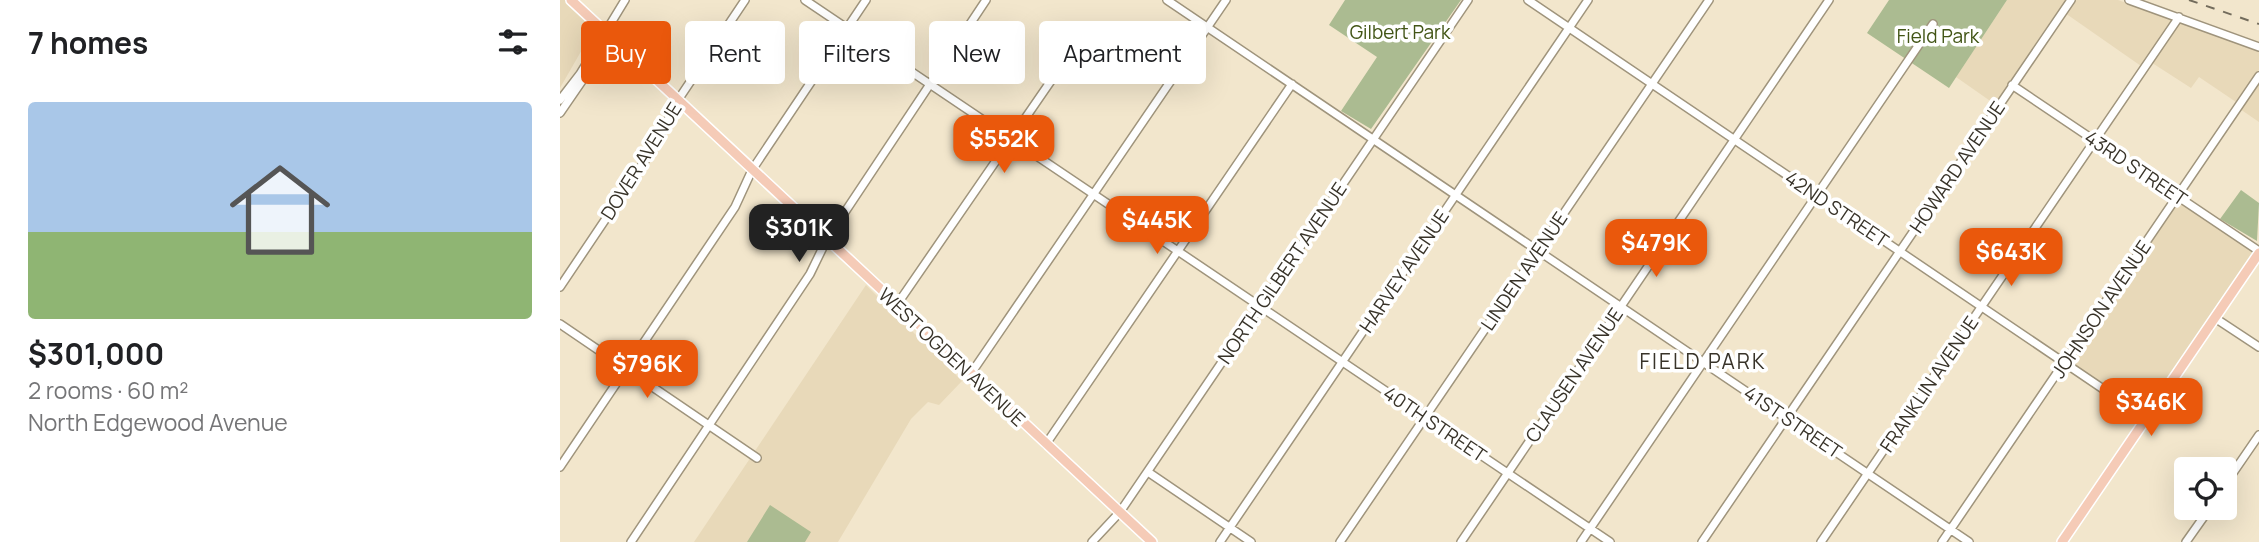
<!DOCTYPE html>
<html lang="en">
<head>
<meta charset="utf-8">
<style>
  :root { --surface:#fff; --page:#f6f6f6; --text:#202124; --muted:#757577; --accent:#ea580c }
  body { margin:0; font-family:Manrope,sans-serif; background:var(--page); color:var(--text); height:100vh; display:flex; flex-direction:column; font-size:26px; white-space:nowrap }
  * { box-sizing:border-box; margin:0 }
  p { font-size:23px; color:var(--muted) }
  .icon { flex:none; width:38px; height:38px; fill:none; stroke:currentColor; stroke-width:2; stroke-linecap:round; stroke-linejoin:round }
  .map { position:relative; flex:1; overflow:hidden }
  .sheet { display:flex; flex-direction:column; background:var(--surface); width:560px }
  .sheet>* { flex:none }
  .banner { position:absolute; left:21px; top:21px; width:665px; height:63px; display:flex; gap:14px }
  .tools { position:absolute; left:1614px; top:457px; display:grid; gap:14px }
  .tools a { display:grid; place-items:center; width:63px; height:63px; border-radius:7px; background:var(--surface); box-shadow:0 7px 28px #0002; font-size:35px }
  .price { position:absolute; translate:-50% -60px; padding:0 16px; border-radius:14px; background:var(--accent); color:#fff; font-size:23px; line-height:46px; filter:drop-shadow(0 2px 4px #0008) }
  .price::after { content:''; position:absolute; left:50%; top:42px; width:21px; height:16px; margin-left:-10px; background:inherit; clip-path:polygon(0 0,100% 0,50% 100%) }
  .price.selected { background:#222; color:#fff }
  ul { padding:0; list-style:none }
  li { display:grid; align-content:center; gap:14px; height:371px; padding:0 28px }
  li span { display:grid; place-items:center; height:217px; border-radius:7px; color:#555 }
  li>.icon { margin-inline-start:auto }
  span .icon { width:126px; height:126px; fill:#fffc; stroke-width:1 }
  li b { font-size:30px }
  h2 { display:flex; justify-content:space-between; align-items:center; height:84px; padding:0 28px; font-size:30px }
  .chip { padding:0 24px; border-radius:7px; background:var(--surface); box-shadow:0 7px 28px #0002; font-size:24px; line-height:63px }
  .chip.selected { background:var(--accent); color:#fff }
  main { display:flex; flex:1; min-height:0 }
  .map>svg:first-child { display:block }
</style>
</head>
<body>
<main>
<section class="sheet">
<h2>7 homes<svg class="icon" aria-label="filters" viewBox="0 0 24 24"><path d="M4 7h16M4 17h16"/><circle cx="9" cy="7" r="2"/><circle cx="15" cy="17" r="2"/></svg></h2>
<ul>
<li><span style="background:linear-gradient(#a9c7e8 60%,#8fb573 0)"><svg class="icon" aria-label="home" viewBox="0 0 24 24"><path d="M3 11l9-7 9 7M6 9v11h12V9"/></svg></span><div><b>$301,000</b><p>2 rooms · 60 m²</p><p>North Edgewood Avenue</p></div></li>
</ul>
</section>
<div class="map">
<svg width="1699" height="542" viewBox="0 0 1699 542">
  <rect width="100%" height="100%" fill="#f2e6cc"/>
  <!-- built -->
  <path fill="#e8d9b9" d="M0 0H6L35 27 0 88Z
    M1447 0H1508L1436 105 1396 77Z
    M1513 0H1558L1699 50V70L1676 102 1639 77 1631 88 1586 59 1581 66 1505 13Z
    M1699 81V122L1680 109Z
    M1618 199 1697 252 1585 416 1507 363Z
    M306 285 402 381 379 405 368 402 351 419 278 542H134Z"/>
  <!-- green -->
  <path fill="#abbb91" d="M785 0H901L811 129 781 111 817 57 769 25Z
    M1329 0H1447L1389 88 1307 33Z
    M1681 190 1699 203 1697 241 1660 219Z
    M210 505 251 532 245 542H187Z"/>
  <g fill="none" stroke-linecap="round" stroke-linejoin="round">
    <!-- minor casing -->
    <g stroke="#9f947c" stroke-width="10">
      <path id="minor" d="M245 0 1050 542
        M607 0 1409 542
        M968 0 1586 418
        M1569 0 1699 47
        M1452 85 1699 251
        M0 100 20 74 65 0
        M0 113 22 81 20 74
        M0 287 94 147 118 100 185 0
        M336 306 528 27
        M1655 318 1699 347
        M0 324 197 458
        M410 375 666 0
        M486 444 732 84
        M0 467 175 207 192 170 306 0
        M588 472 691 542
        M1664 486 1699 435
        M71 542 250 274 267 239 426 0
        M532 542 560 512 908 0
        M660 542 1028 0
        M780 542 1149 0
        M901 542 1269 0
        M1021 542 1373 24
        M1142 542 1511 0
        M1261 542 1619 17
        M1382 542 1699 76
        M1626 542 1650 508"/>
    </g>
    <!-- major casing -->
    <g stroke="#fff" stroke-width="12">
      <path id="major" d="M11 0 592 542
        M1502 542 1699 253"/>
    </g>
    <!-- minor -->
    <use href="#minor" stroke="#fff" stroke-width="7"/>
    <!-- major -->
    <use href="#major" stroke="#f5cbb7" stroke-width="9"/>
    <!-- rail -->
    <path stroke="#736c5c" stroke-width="2" stroke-dasharray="9 9" stroke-linecap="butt" d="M1629 0 1699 24"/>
  </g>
  <g text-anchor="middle" stroke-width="7" stroke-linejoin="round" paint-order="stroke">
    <!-- park labels -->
    <g font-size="19" fill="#425516" stroke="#fff">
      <text x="840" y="39">Gilbert Park</text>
      <text x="1378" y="43">Field Park</text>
    </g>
    <!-- street labels -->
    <g font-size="19" fill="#383329" stroke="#fff">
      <text transform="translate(81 161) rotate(-58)" y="7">DOVER AVENUE</text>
      <text transform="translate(1397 167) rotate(-56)" y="7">HOWARD AVENUE</text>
      <text transform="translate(1576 168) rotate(34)" y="7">43RD STREET</text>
      <text transform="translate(1277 209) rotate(34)" y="7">42ND STREET</text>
      <text transform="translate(844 271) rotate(-56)" y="7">HARVEY AVENUE</text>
      <text transform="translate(964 271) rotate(-56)" y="7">LINDEN AVENUE</text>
      <text transform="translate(722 273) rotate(-56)" y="7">NORTH GILBERT AVENUE</text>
      <text transform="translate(1541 309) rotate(-56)" y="7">JOHNSON AVENUE</text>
      <text transform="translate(392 357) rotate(43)" y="7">WEST OGDEN AVENUE</text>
      <text transform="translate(1014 375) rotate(-56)" y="7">CLAUSEN AVENUE</text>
      <text transform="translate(1369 384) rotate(-56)" y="7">FRANKLIN AVENUE</text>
      <text transform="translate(1233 422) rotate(34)" y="7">41ST STREET</text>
      <text transform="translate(875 424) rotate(34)" y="7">40TH STREET</text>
    </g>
    <!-- neighbourhood labels -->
    <g font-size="21" letter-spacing="2" fill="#383329" stroke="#fff">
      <text x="1143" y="369">FIELD PARK</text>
    </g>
  </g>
</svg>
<div class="tools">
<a><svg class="icon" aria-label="locate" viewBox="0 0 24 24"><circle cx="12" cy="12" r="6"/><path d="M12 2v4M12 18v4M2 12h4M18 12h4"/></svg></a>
</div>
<b class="price" style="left:444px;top:175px">$552K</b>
<b class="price" style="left:597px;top:256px">$445K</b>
<b class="price selected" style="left:239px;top:264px">$301K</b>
<b class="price" style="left:1096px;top:279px">$479K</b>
<b class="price" style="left:1451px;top:288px">$643K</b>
<b class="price" style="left:87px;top:400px">$796K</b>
<b class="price" style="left:1591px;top:438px">$346K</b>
<div class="banner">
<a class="chip selected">Buy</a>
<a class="chip">Rent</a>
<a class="chip">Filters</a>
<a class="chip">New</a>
<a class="chip">Apartment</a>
</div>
</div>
</main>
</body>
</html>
